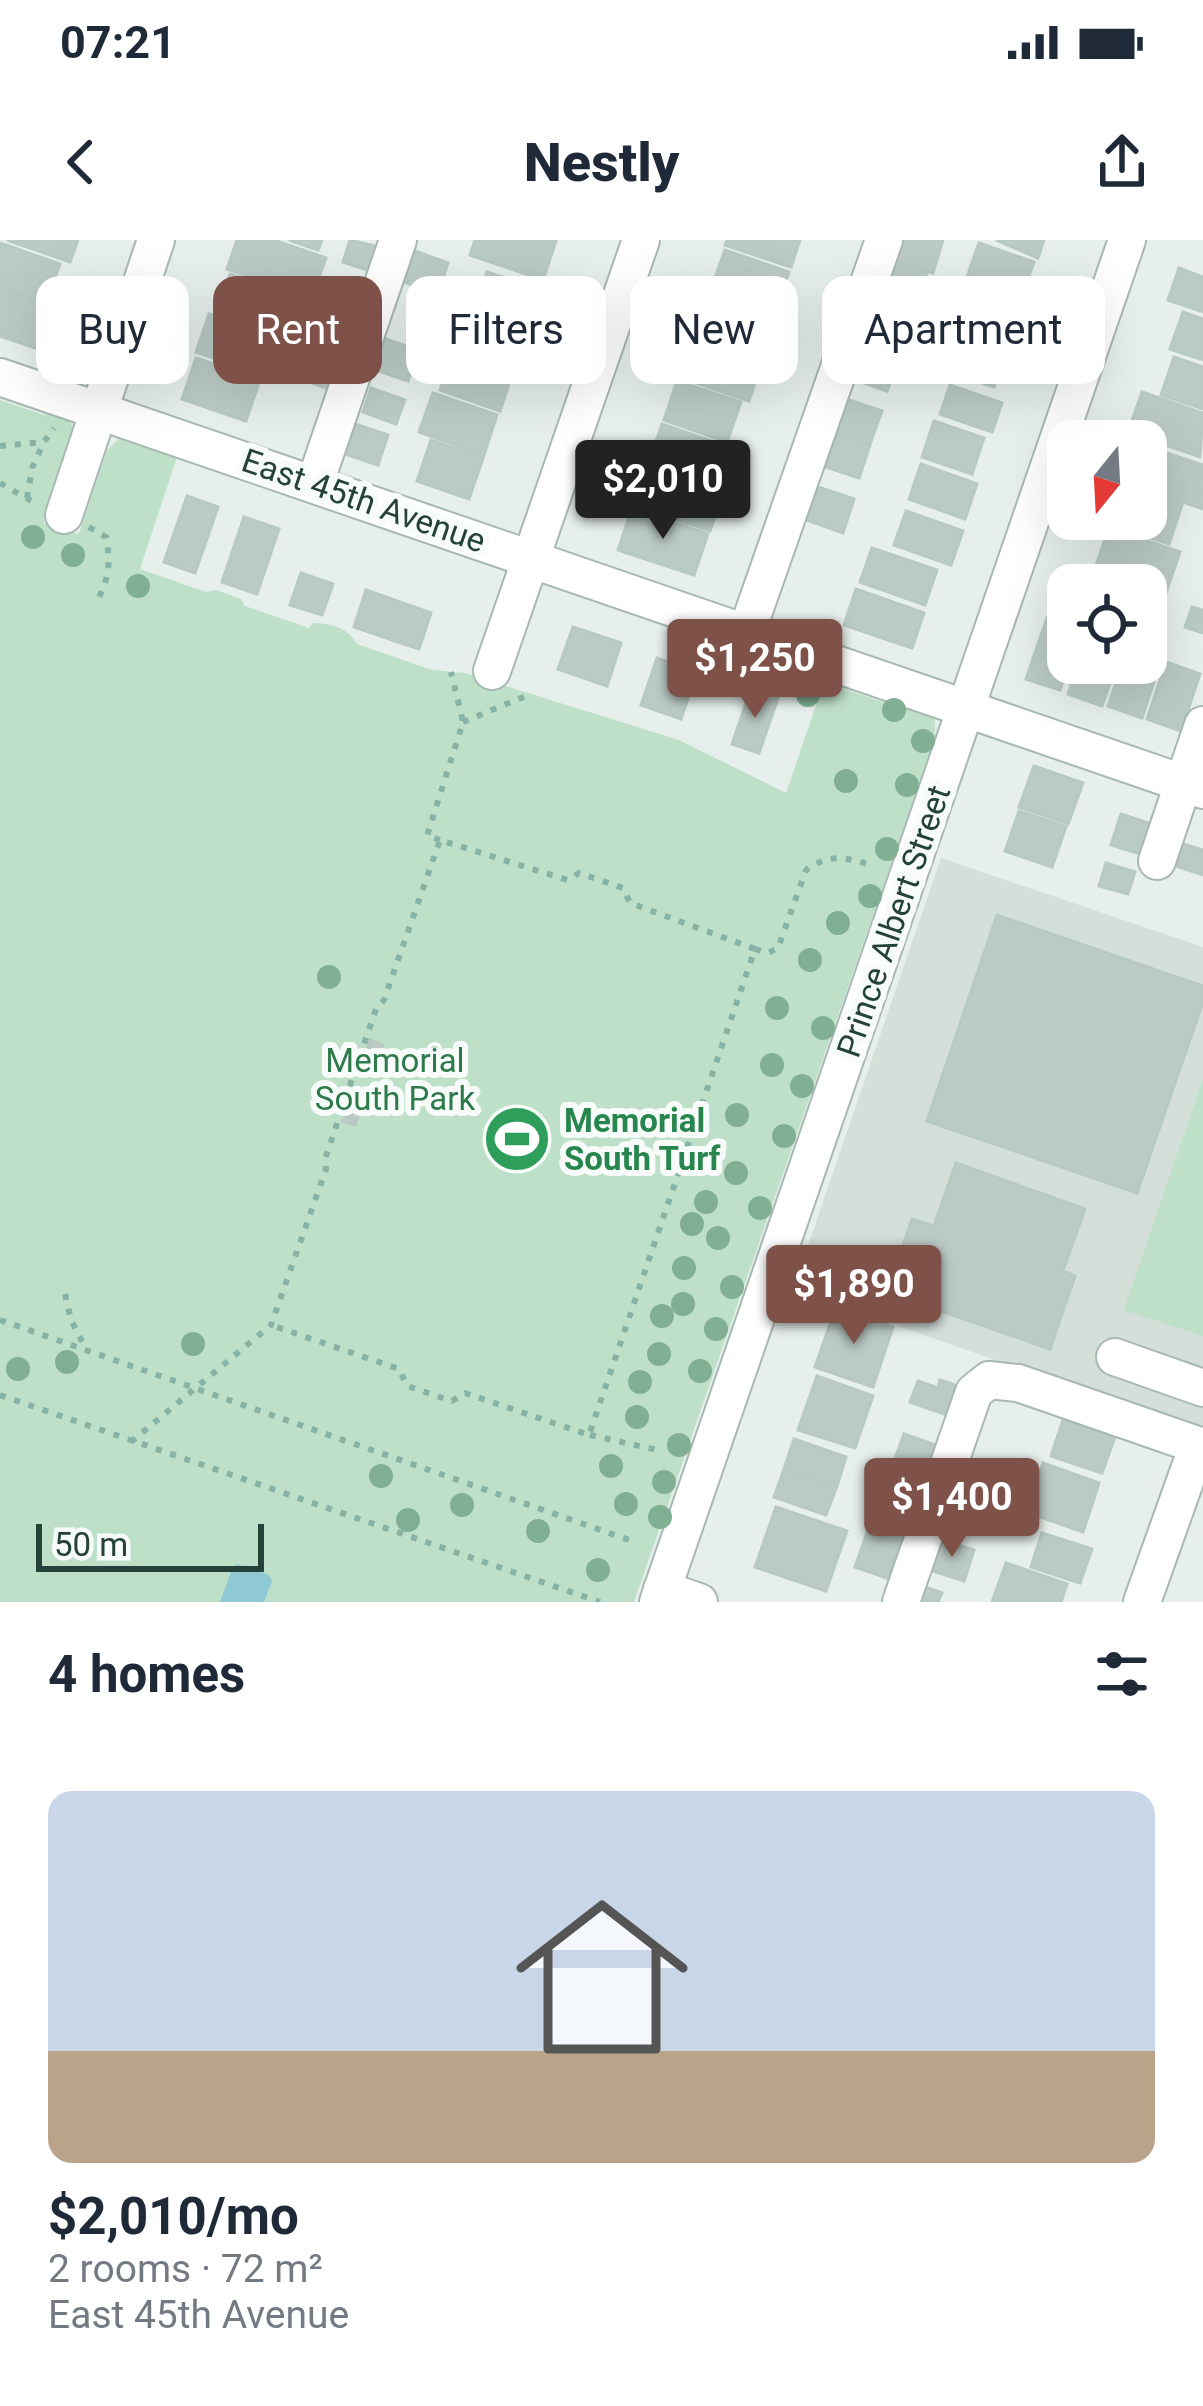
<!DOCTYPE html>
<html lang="en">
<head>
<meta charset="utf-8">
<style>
  :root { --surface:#fff; --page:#f6f6f7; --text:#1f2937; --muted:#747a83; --accent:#7f5249 }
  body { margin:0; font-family:Roboto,sans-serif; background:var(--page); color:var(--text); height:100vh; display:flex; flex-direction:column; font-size:45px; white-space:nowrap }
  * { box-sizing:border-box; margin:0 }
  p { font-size:39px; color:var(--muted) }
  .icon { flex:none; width:66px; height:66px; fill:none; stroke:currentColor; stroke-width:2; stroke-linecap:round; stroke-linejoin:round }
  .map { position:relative; height:1362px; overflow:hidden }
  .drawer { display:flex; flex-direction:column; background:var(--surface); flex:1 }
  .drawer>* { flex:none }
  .hud { position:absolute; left:36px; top:36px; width:1131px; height:108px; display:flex; gap:24px }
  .needle { width:78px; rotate:198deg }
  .fabs { position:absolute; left:1047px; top:180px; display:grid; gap:24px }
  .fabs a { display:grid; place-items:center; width:120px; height:120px; border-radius:24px; background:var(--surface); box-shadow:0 12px 48px #0002; font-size:60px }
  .scale { position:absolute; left:36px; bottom:30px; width:228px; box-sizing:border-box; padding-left:12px; border:6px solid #24423a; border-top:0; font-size:33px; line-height:42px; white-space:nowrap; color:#24423a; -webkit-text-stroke:9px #f7fbf9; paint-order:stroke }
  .price { position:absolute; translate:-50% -102px; padding:0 27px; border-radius:12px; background:var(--accent); color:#fff; font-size:39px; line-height:78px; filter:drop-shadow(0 3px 6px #0008) }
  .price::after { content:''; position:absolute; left:50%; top:72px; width:36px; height:27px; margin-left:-18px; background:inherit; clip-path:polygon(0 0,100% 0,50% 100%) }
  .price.active { background:#222; color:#fff }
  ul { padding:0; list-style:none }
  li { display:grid; align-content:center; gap:24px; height:636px; padding:0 48px }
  li span { display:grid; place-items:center; height:372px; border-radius:24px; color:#555 }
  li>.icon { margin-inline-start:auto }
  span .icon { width:216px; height:216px; fill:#fffc; stroke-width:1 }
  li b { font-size:51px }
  h2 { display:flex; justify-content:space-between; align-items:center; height:144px; padding:0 48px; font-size:51px }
  .pill { padding:0 42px; border-radius:24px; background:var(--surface); box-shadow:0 12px 48px #0002; font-size:42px; line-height:108px }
  .pill.active { background:var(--accent); color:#fff }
  .status { display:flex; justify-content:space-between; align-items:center; height:84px; padding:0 60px; background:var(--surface); direction:ltr }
  .status svg { height:33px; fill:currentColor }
  header { display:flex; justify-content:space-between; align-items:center; height:156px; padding:0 48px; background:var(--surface); font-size:54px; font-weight:800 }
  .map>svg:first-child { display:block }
</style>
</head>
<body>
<div class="status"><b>07:21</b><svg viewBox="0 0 49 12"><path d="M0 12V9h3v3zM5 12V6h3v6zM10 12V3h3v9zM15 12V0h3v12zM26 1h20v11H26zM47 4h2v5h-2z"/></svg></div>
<header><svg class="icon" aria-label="back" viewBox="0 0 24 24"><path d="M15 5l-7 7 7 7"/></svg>Nestly<svg class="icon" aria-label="share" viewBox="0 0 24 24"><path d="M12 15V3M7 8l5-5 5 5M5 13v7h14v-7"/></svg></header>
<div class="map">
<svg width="1203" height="1362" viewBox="0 0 1203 1362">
  <rect width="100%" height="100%" fill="#e6efeb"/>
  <!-- built -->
  <path fill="#d4dfda" d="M941 618 1203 707V1193L793 1049Z"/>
  <!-- green -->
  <path fill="#bfe0c8" d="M0 160 44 175 61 174 70 181 74 191 44 283 79 294 107 210 119 199 177 217 140 329 206 352 216 350 241 359 245 366 309 388 313 383C331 384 348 387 357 404L432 430 464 433 679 500 786 553 824 442 883 462 897 455 935 476V497L634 1362H0Z
    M1203 838V1096L1124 1070Z"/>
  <!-- water -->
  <path fill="#8ec9d4" d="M237 1324 269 1335 272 1341 264 1362H220L233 1327Z"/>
  <!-- building -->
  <path fill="#bbcac4" stroke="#b8c9c2" stroke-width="3" d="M7 0H78L70 22Z
    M237 0H274L326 18 312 58 227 29Z
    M289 0H322L318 10Z
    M350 0 384 8 376 33 343 22Z
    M475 0H554L556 1 543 40 470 15Z
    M727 0H800L791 27 725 5Z
    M903 0H943L933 33 896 21Z
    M996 0H1044L1038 18Z
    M0 3 60 24 46 63 0 47Z
    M979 3 1034 22 1022 56 967 37Z
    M725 10 789 32 776 72 711 49Z
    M415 11 448 23 438 54 404 42Z
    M896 21 927 32 915 67 883 56Z
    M1179 28 1203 37V72L1168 60Z
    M487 32 542 50 529 87 475 68Z
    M230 34 282 52 269 91 217 73Z
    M971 48 1025 66 1012 104 958 85Z
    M0 50 55 69 41 110 0 96Z
    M708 53 778 77 764 116 695 92Z
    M439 58 525 88 512 125 426 96Z
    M881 64 914 74 903 108 870 97Z
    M1183 72 1203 79V120L1170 109Z
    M209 74 269 95 256 133 196 112Z
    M321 77 356 89 346 119 311 107Z
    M957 92 1007 109 994 147 944 130Z
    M693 97 762 121 749 161 679 137Z
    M383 98 418 110 408 141 373 129Z
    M866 107 899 118 887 151 855 140Z
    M310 109 345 121 335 151 300 139Z
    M453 112 513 132 500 171 440 150Z
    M1174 117 1203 127V169L1161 155Z
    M196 118 260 140 246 181 182 159Z
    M677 141 741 162 727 202 664 180Z
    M950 145 1002 163 992 192 940 174Z
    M371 148 405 160 396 184 363 172Z
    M1142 152 1203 173 1200 217 1128 192Z
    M433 153 497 175 484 215 419 192Z
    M849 160 882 171 870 204 838 193Z
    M934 181 984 198 972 234 922 217Z
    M355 184 388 195 378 225 345 214Z
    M662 184 737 210 724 248 649 222Z
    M837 194 870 205 859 238 826 227Z
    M431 200 483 218 469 259 417 241Z
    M1146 206 1203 225V269L1146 249Z
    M921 224 977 244 965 279 909 259Z
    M645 227 723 254 710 291 632 264Z
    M818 247 854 259 843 293 807 280Z
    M1146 252 1182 265 1169 304 1115 286 1118 279H1146Z
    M187 256 218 267 195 333 164 322Z
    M632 268 708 294 694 335 618 310Z
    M906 271 963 291 951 325 894 305Z
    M244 277 279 289 257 354 222 342Z
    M1109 288 1180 312 1166 353 1095 328Z
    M872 308 937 330 925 365 860 342Z
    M301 333 333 344 322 375 290 365Z
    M856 349 924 373 912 408 844 385Z
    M366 350 431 373 419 409 354 387Z
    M1192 367 1203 370V393L1185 387Z
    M1047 378 1068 385 1069 423 1060 450 1026 439Z
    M573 387 621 403 607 446 558 429Z
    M1146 412 1162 418 1142 478 1108 466 1123 423H1146Z
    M657 418 697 432 681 479 641 465Z
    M1166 422 1200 434 1181 491 1147 479Z
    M1078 423H1117L1102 466 1068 454Z
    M751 449 778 458 759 513 732 504Z
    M1034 526 1083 543 1068 584 1019 567Z
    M1019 571 1066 587 1052 627 1005 611Z
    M1121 574 1157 586 1146 616 1111 605Z
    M1183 604 1203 610V635L1176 626Z
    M1106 623 1135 632 1128 654 1099 646Z
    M997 675 1203 746V762L1137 953 927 881Z
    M370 800 383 805 374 832 361 828Z
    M352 853 365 858 355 885 343 881Z
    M956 923 1085 969 1063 1031 1075 1036 1050 1109 887 1052 912 979 934 986Z
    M836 1067 893 1087 873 1147 815 1127Z
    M817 1136 873 1156 855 1208 798 1190Z
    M940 1140 960 1147 950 1176 910 1162 918 1141 938 1148Z
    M1063 1180 1115 1197 1102 1233 1051 1216Z
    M904 1194 935 1205 922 1238 892 1227Z
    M794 1199 846 1217 837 1246 784 1229Z
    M1043 1223 1099 1243 1083 1292 1026 1272Z
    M784 1229 837 1246 826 1275 774 1257Z
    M889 1245 921 1256 905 1303 873 1292Z
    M776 1267 847 1291 826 1351 755 1327Z
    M867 1293 899 1304 887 1338 855 1327Z
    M1042 1293 1092 1309 1080 1343 1031 1327Z
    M940 1299 974 1310 964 1341 930 1330Z
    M1006 1323 1067 1344 1061 1362H992Z
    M922 1346 942 1353 938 1362H916Z"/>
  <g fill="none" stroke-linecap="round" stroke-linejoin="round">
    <!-- minor casing -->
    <g stroke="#a8b8b2" stroke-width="40">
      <path id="minor" d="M0 137 1203 550
        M315 243 398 0
        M64 275 156 0
        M747 391 884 0
        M492 431 641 0
        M1157 621 1203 485
        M1115 1117 1203 1148
        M662 1349 699 1362
        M658 1362 1127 0
        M901 1362 974 1152 989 1140 1018 1143 1203 1207
        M1142 1362 1198 1205"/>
    </g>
    <!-- path -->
    <path stroke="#86b3a5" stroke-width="6" stroke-dasharray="6 9" stroke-linecap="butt" d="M0 206 44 202 54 188
      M0 243 33 262
      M27 258 32 228 44 202
      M89 287 106 297C111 323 109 341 95 364
      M463 482 528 455
      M440 600 427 596 463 482 451 432
      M755 709 768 713 778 708 806 630C827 615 843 616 867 624
      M65 1054 71 1080 86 1109
      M0 1080 632 1301
      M0 1155 600 1362
      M590 1195 662 1211
      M131 1202 271 1085 326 929 325 919 376 769 384 760 440 600 567 640 579 633 623 648 630 663 755 709 589 1195 465 1153 452 1161 407 1146 399 1129 271 1085"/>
    <!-- minor -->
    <use href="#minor" stroke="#fff" stroke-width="36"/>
  </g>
  <!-- trees -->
  <g fill="#80af93">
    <circle cx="33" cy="297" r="12"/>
    <circle cx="73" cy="315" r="12"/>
    <circle cx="138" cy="346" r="12"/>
    <circle cx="808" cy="455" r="12"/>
    <circle cx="894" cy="470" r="12"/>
    <circle cx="923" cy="501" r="12"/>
    <circle cx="846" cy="541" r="12"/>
    <circle cx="907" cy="545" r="12"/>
    <circle cx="887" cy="609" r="12"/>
    <circle cx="870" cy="656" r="12"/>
    <circle cx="838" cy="683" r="12"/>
    <circle cx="810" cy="720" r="12"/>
    <circle cx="329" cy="737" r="12"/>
    <circle cx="777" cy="768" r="12"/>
    <circle cx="823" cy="788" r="12"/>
    <circle cx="772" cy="825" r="12"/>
    <circle cx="802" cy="846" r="12"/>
    <circle cx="737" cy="875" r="12"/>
    <circle cx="784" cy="896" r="12"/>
    <circle cx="736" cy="933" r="12"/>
    <circle cx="706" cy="962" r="12"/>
    <circle cx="760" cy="968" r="12"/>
    <circle cx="692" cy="984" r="12"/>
    <circle cx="718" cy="998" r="12"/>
    <circle cx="684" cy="1028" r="12"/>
    <circle cx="732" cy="1047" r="12"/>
    <circle cx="683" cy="1064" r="12"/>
    <circle cx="662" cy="1076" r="12"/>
    <circle cx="716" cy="1089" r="12"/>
    <circle cx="193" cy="1104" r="12"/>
    <circle cx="659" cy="1114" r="12"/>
    <circle cx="67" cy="1122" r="12"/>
    <circle cx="18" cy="1129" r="12"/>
    <circle cx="700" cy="1131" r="12"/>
    <circle cx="640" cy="1142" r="12"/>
    <circle cx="637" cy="1177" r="12"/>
    <circle cx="679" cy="1205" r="12"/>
    <circle cx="611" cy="1226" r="12"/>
    <circle cx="381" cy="1236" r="12"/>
    <circle cx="664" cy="1242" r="12"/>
    <circle cx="626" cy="1264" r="12"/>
    <circle cx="462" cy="1265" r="12"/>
    <circle cx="660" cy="1277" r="12"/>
    <circle cx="408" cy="1280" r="12"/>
    <circle cx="538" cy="1291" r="12"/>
    <circle cx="598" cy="1330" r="12"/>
  </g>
  <!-- icons -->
  <defs>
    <g id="stadium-disc" transform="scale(3.45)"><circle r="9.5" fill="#2e9e5b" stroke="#f7fbf9"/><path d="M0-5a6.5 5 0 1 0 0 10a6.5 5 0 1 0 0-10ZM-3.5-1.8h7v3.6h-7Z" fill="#fff"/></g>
  </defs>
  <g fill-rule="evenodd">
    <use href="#stadium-disc" x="517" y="899"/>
  </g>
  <g text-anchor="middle" stroke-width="12" stroke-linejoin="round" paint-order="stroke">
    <!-- street labels -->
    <g font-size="33" fill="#24423a" stroke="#f7fbf9">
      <text transform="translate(364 260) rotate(19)" y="12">East 45th Avenue</text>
      <text transform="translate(893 681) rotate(-71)" y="12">Prince Albert Street</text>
    </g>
    <!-- park labels -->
    <g font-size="33" fill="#2d7a4b" stroke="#f7fbf9">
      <text x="395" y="832">Memorial<tspan x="395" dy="38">South Park</tspan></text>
    </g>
    <!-- leisure labels -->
    <g font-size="33" font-weight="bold" fill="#27864d" stroke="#f7fbf9" text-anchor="start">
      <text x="564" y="892">Memorial<tspan x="564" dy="38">South Turf</tspan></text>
    </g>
  </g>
</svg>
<div class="fabs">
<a><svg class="needle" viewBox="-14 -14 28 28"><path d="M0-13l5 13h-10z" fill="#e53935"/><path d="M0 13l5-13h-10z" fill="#747a83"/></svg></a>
<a><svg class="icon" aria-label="locate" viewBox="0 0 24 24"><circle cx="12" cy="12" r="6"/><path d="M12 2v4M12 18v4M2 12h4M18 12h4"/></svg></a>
</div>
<div class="scale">50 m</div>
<b class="price active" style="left:663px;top:302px">$2,010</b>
<b class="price" style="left:755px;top:481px">$1,250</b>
<b class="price" style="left:854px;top:1107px">$1,890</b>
<b class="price" style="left:952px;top:1320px">$1,400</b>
<div class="hud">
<a class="pill">Buy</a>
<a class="pill active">Rent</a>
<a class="pill">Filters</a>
<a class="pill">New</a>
<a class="pill">Apartment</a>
</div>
</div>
<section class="drawer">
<h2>4 homes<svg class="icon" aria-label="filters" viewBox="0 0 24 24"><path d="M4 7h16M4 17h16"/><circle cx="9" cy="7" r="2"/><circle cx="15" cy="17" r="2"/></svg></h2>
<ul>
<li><span style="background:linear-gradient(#c9d6e8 70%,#b9a48a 0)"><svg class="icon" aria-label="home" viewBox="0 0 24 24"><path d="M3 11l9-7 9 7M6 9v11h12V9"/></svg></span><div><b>$2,010/mo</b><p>2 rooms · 72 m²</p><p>East 45th Avenue</p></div></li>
</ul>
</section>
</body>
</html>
